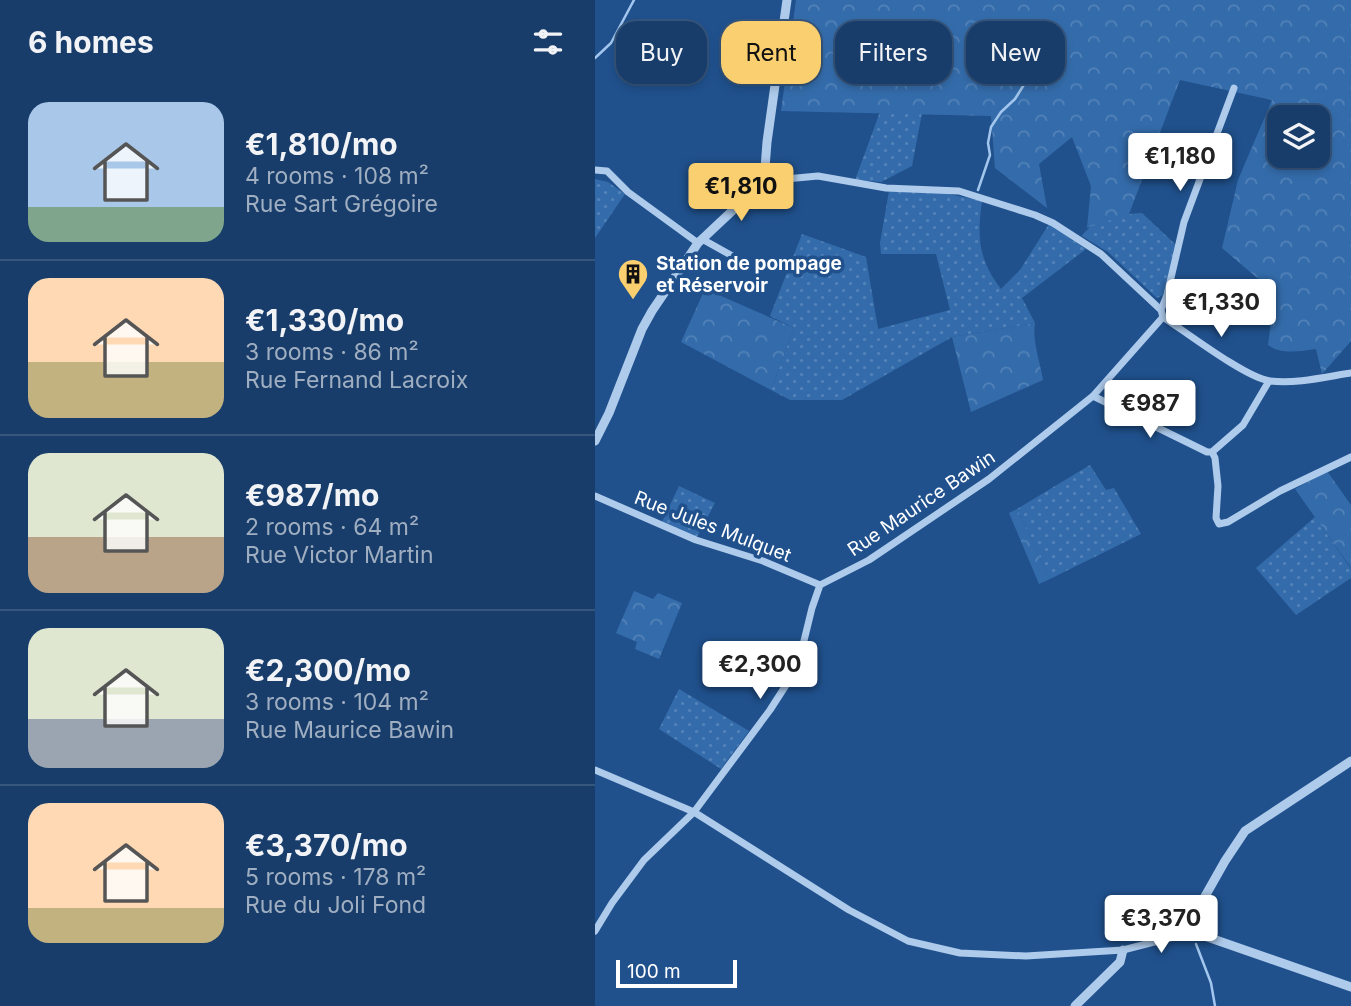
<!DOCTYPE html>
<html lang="en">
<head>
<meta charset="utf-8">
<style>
  :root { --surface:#183d6a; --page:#214470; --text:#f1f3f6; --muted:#9faec1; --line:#36567e; --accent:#f9cf6f }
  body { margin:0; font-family:Inter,sans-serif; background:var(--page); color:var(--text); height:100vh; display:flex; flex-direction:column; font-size:26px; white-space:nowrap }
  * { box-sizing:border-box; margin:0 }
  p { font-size:23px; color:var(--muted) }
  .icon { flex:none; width:38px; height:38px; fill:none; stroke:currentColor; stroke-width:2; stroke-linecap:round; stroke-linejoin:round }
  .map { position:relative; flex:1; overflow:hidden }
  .panel { display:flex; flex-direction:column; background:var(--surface); width:595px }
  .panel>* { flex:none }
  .top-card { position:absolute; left:21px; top:21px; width:630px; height:63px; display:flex; gap:14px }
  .buttons { position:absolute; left:672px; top:105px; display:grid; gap:14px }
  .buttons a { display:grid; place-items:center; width:63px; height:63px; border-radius:14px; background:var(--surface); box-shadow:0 4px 10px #0003,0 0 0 2px var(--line); font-size:35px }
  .scale { position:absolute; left:21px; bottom:18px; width:121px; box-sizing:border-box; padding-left:7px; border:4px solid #fff; border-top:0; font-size:19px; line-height:24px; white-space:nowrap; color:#fff; -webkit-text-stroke:5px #20518d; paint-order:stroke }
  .price { position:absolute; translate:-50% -60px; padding:0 16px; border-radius:7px; background:#fff; color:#222; font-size:23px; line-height:46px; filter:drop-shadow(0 2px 4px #0008) }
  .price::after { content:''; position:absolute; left:50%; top:42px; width:21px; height:16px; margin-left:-10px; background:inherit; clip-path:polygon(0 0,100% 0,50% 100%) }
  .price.active { background:var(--accent); color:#111 }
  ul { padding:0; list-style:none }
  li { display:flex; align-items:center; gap:21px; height:175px; padding:0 28px }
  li+li { border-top:2px solid var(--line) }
  li span { display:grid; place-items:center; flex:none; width:196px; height:140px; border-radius:21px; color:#555 }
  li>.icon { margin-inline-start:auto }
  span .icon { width:84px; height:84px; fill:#fffc; stroke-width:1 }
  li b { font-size:30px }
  h2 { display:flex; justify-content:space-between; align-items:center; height:84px; padding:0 28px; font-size:30px }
  .chip { padding:0 24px; border-radius:21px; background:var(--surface); box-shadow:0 4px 10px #0003,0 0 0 2px var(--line); font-size:24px; line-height:63px }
  .chip.active { background:var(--accent); color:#111 }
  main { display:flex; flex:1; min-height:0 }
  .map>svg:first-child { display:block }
</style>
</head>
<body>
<main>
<section class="panel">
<h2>6 homes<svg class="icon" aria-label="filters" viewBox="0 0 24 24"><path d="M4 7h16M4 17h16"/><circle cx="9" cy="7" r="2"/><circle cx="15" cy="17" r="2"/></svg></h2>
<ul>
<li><span style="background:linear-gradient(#a9c7e8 75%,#7fa58c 0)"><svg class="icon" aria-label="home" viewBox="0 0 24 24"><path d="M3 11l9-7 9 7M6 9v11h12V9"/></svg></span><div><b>€1,810/mo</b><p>4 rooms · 108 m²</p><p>Rue Sart Grégoire</p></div></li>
<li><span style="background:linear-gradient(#ffd9b3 60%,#c2b280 0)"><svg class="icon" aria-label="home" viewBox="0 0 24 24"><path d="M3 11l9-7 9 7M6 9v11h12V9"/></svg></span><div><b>€1,330/mo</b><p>3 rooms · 86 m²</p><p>Rue Fernand Lacroix</p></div></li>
<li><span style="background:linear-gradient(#dfe7d0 60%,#b9a48a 0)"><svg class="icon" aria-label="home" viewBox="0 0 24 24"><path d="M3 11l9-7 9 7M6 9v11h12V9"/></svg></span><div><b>€987/mo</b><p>2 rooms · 64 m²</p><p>Rue Victor Martin</p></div></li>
<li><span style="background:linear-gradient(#dfe7d0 65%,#9aa5b1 0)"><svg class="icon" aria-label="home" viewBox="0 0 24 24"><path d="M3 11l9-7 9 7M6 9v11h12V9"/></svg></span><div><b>€2,300/mo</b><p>3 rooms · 104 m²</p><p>Rue Maurice Bawin</p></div></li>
<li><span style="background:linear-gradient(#ffd9b3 75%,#c2b280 0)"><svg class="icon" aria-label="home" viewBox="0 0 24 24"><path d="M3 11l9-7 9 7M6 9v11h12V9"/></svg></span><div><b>€3,370/mo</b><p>5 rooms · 178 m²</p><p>Rue du Joli Fond</p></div></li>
</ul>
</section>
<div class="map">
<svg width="756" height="1006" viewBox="0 0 756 1006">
  <defs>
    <pattern id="grass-dots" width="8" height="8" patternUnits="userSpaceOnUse" patternTransform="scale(1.75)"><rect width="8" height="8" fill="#346cab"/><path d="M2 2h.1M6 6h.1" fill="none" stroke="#5282b8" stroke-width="1.8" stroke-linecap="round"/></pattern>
    <pattern id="forest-crowns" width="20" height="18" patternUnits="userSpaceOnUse" patternTransform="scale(1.75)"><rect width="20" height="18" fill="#346cab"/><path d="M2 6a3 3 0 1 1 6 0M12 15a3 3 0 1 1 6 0" fill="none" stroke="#5282b8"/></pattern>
  </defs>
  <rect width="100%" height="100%" fill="#20518d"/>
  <!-- grass -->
  <path fill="url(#grass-dots)" d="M285 112 327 113 317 166 286 182 260 180Z
    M0 179 13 182 30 194 0 238Z
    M294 191 349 193 387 201C382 237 383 259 406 289L425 270 454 224 491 249 427 298 440 323 357 337 247 400H195L176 390 199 328 175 316 207 234 271 257 283 329 355 310 341 254H286L285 243Z
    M547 213 581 245 569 295 562 298 513 252 487 236C497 220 528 214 547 213Z
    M495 465 511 490 519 488 546 534 455 579 422 509Z
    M84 486 120 503 102 537 67 522Z
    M720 517 756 569V578L701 615 661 568Z
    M84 689 154 731 126 769 64 729Z"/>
  <!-- forest -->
  <path fill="url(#forest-crowns)" fill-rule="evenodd" d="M201 0H756V341L727 374 721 349C705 351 686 355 673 345L680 293 627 248 643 180 677 100 585 80 534 214 492 228 496 186 477 137 444 164 452 208 400 168 396 116 186 111ZM684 117H723V156H684Z
    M110 289 199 328 176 390 86 342Z
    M440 323C437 341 445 361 448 380L376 412 357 337Z
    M732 471 756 505V568L700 489Z
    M422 509 455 579 444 584 414 513Z
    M39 591 58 599 63 593 87 603 64 659 40 649 42 642 21 633Z"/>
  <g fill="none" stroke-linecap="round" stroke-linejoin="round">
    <!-- stream -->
    <path stroke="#a2c6ed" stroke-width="2.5" d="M0 58 16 43 39 0
      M383 190 395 155 393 143 396 127 406 112 420 99 430 83 446 31
      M601 944 616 983 620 1006"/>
    <!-- minor -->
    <path stroke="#aecbec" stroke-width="7" d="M0 170 12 171 33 192 103 243
      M169 181 223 176 291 188 364 191 440 215 458 223 506 254 566 310 568 317C591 332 651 378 675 381 701 384 730 377 756 373
      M107 239 141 258
      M566 310 572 295 589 222 639 88
      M498 396 612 452H617L648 425 674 381
      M617 452 620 458 623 486 621 518 624 524 633 522 685 491 756 457
      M0 496 101 540 168 561 225 585
      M0 770 99 812 254 910 313 941 365 953 431 956 528 950 598 932
      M0 931 17 903 49 860 99 812 175 710 193 682 205 657 217 608 225 585 274 560 394 479 498 396 568 317"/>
    <!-- tertiary -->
    <path stroke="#aecbec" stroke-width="9" d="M0 441 14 413 47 329 57 311 103 243 169 181 172 142 192 0
      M756 761 650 831 630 861 600 914 598 932 756 987
      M480 1006 525 962 528 950"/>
  </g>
  <!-- icons -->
  <defs>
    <g id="building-pin" transform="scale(1.575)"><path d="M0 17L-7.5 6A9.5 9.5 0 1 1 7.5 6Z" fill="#f9cf6f" stroke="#20518d"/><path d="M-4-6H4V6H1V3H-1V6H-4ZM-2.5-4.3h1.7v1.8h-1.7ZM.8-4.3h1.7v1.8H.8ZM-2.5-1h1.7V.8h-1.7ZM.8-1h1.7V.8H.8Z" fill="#111"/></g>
  </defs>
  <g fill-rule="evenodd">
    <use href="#building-pin" x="38" y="274"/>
  </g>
  <g text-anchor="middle" stroke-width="7" stroke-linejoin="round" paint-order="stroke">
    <!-- poi labels -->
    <g font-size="19" font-weight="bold" fill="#fff" stroke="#20518d" text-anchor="start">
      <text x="61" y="270">Station de pompage<tspan x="61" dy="22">et Réservoir</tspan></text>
    </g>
    <!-- street labels -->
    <g font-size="19" fill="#fff" stroke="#20518d">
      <text transform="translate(326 503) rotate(-34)" y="7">Rue Maurice Bawin</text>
      <text transform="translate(118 526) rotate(21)" y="7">Rue Jules Mulquet</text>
    </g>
  </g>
</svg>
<div class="buttons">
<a><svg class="icon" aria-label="layers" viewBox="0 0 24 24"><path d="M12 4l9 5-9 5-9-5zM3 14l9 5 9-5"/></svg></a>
</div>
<div class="scale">100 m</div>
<b class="price" style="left:585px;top:193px">€1,180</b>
<b class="price active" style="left:146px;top:223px">€1,810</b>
<b class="price" style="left:626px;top:339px">€1,330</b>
<b class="price" style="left:555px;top:440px">€987</b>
<b class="price" style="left:165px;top:701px">€2,300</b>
<b class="price" style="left:566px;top:955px">€3,370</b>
<div class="top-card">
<a class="chip">Buy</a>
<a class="chip active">Rent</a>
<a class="chip">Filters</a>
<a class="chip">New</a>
</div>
</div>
</main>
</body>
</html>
